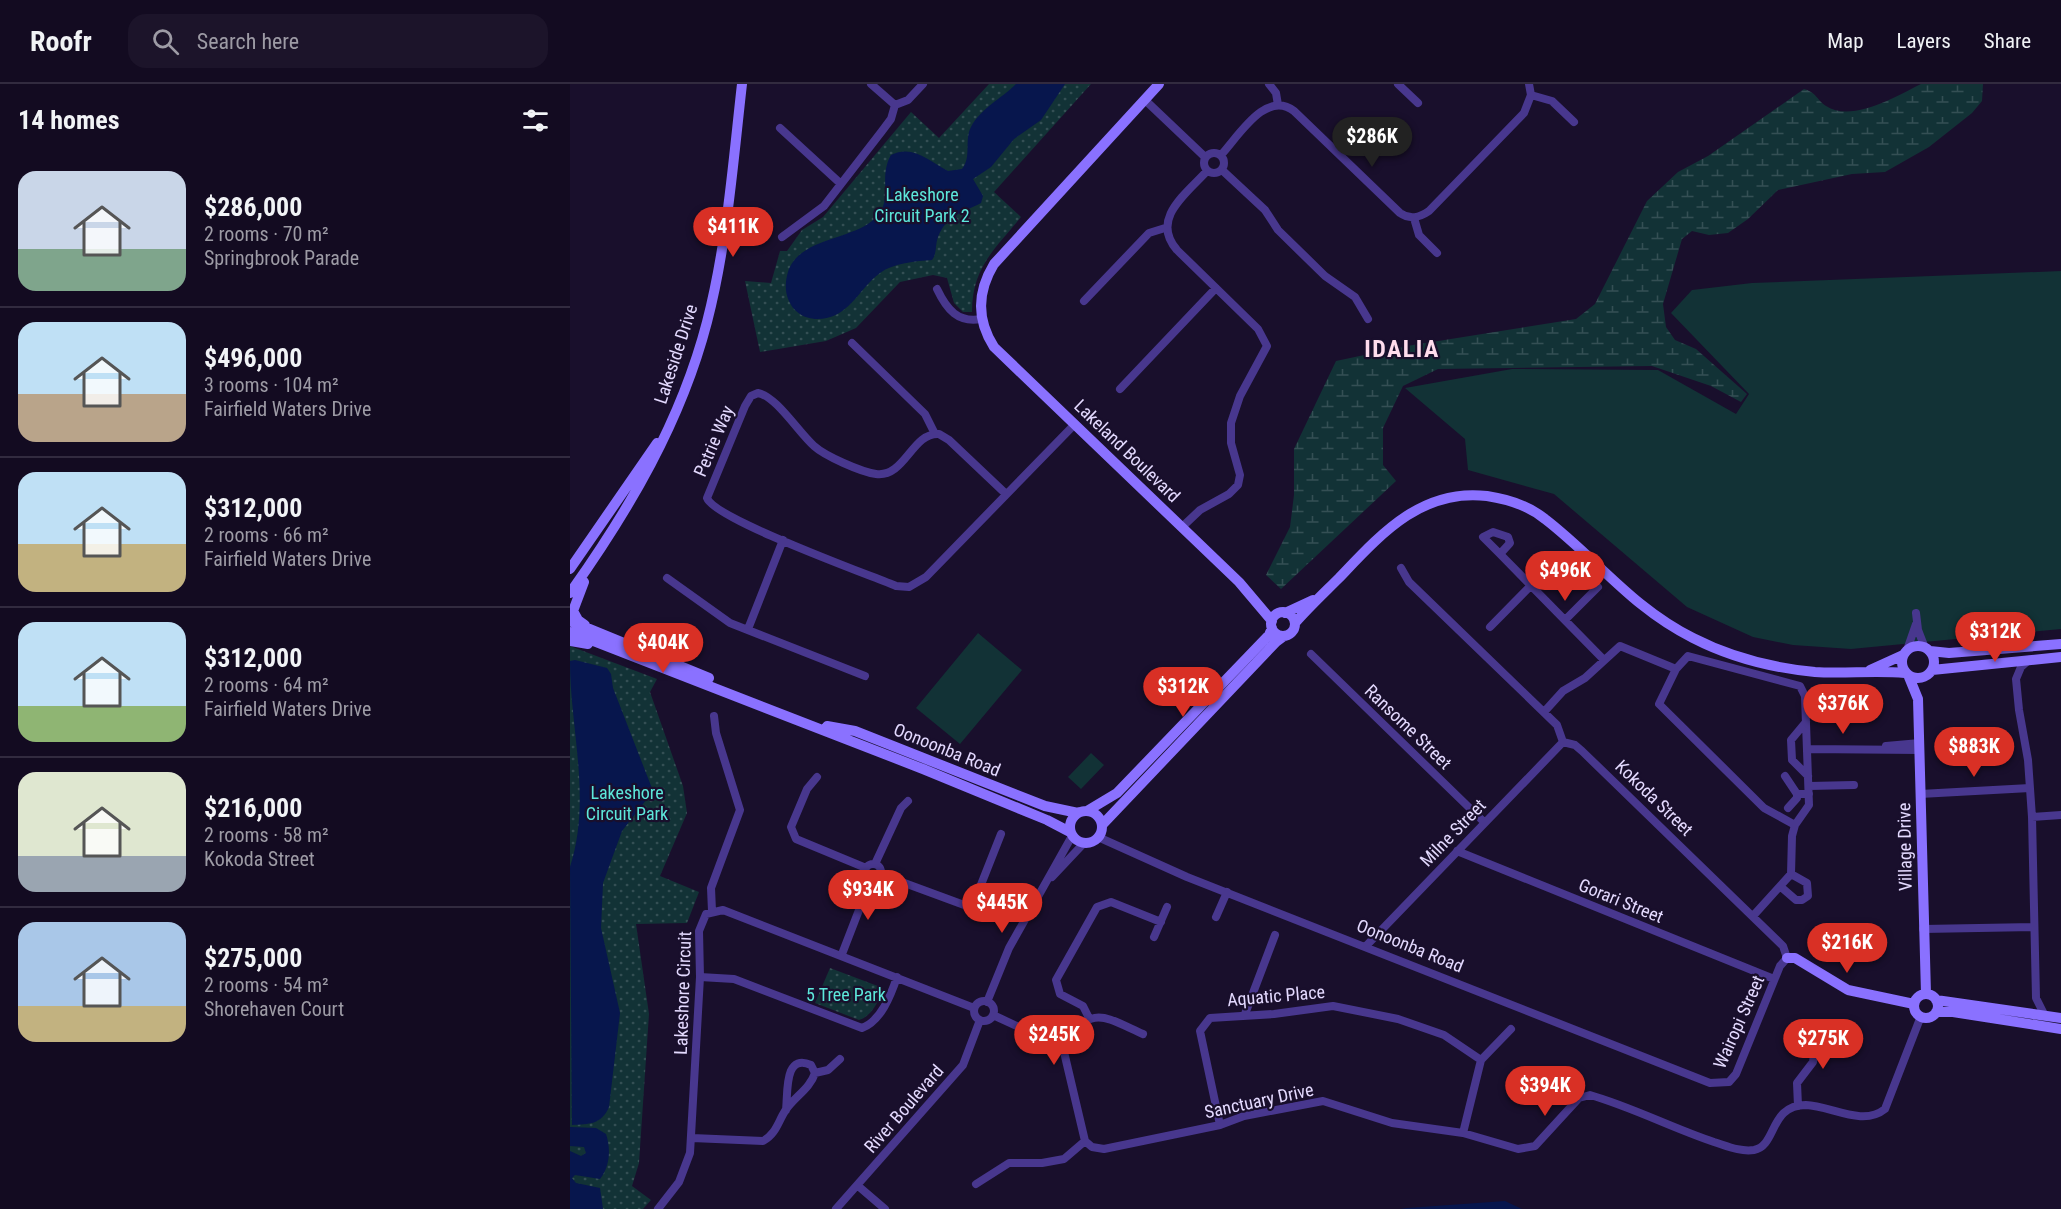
<!DOCTYPE html>
<html lang="en">
<head>
<meta charset="utf-8">
<style>
  :root { --surface:#130b21; --page:#1c142a; --text:#f1f3f6; --muted:#9d9ba5; --line:#322b3f; --accent:#d93025 }
  body { margin:0; font-family:"Roboto Condensed",sans-serif; background:var(--page); color:var(--text); height:100vh; display:flex; flex-direction:column; font-size:22px; white-space:nowrap }
  * { box-sizing:border-box; margin:0 }
  p { font-size:20px; color:var(--muted) }
  .icon { flex:none; width:33px; height:33px; fill:none; stroke:currentColor; stroke-width:2; stroke-linecap:round; stroke-linejoin:round }
  .map { position:relative; flex:1; overflow:hidden }
  .details { display:flex; flex-direction:column; background:var(--surface); width:570px }
  .details>* { flex:none }
  .price { position:absolute; translate:-50% -51px; padding:0 14px; border-radius:21px; background:var(--accent); color:#fff; font-size:20px; line-height:39px; filter:drop-shadow(0 2px 3px #0008) }
  .price::after { content:''; position:absolute; left:50%; top:36px; width:18px; height:14px; margin-left:-9px; background:inherit; clip-path:polygon(0 0,100% 0,50% 100%) }
  .price.active { background:#222; color:#fff }
  ul { padding:0; list-style:none }
  li { display:flex; align-items:center; gap:18px; height:150px; padding:0 18px }
  li+li { border-top:2px solid var(--line) }
  li span { display:grid; place-items:center; flex:none; width:168px; height:120px; border-radius:18px; color:#555 }
  li>.icon { margin-inline-start:auto }
  span .icon { width:72px; height:72px; fill:#fffc; stroke-width:1 }
  li b { font-size:26px }
  h2 { display:flex; justify-content:space-between; align-items:center; height:72px; padding:0 18px; font-size:26px }
  header { display:flex; align-items:center; gap:36px; box-sizing:border-box; height:84px; padding:0 30px; background:var(--surface); border-bottom:2px solid var(--line) }
  header strong { font-size:28px }
  nav { display:flex; gap:33px; margin-inline-start:auto; font-size:21px }
  .search { width:420px; height:54px; background:var(--page); display:flex; align-items:center; gap:15px; box-sizing:border-box; padding:0 21px; border-radius:18px; color:var(--muted); font-size:22px }
  main { display:flex; flex:1; min-height:0 }
  .map>svg:first-child { display:block }
</style>
</head>
<body>
<header>
<strong>Roofr</strong>
<div class="search"><svg class="icon" aria-label="search" viewBox="0 0 24 24"><circle cx="10" cy="10" r="6"/><path d="M15 15l6 6"/></svg>Search here</div>
<nav><a>Map</a><a>Layers</a><a>Share</a></nav>
</header>
<main>
<section class="details">
<h2>14 homes<svg class="icon" aria-label="filters" viewBox="0 0 24 24"><path d="M4 7h16M4 17h16"/><circle cx="9" cy="7" r="2"/><circle cx="15" cy="17" r="2"/></svg></h2>
<ul>
<li><span style="background:linear-gradient(#c9d6e8 65%,#7fa58c 0)"><svg class="icon" aria-label="home" viewBox="0 0 24 24"><path d="M3 11l9-7 9 7M6 9v11h12V9"/></svg></span><div><b>$286,000</b><p>2 rooms · 70 m²</p><p>Springbrook Parade</p></div></li>
<li><span style="background:linear-gradient(#bfe0f5 60%,#b9a48a 0)"><svg class="icon" aria-label="home" viewBox="0 0 24 24"><path d="M3 11l9-7 9 7M6 9v11h12V9"/></svg></span><div><b>$496,000</b><p>3 rooms · 104 m²</p><p>Fairfield Waters Drive</p></div></li>
<li><span style="background:linear-gradient(#bfe0f5 60%,#c2b280 0)"><svg class="icon" aria-label="home" viewBox="0 0 24 24"><path d="M3 11l9-7 9 7M6 9v11h12V9"/></svg></span><div><b>$312,000</b><p>2 rooms · 66 m²</p><p>Fairfield Waters Drive</p></div></li>
<li><span style="background:linear-gradient(#bfe0f5 70%,#8fb573 0)"><svg class="icon" aria-label="home" viewBox="0 0 24 24"><path d="M3 11l9-7 9 7M6 9v11h12V9"/></svg></span><div><b>$312,000</b><p>2 rooms · 64 m²</p><p>Fairfield Waters Drive</p></div></li>
<li><span style="background:linear-gradient(#dfe7d0 70%,#9aa5b1 0)"><svg class="icon" aria-label="home" viewBox="0 0 24 24"><path d="M3 11l9-7 9 7M6 9v11h12V9"/></svg></span><div><b>$216,000</b><p>2 rooms · 58 m²</p><p>Kokoda Street</p></div></li>
<li><span style="background:linear-gradient(#a9c7e8 70%,#c2b280 0)"><svg class="icon" aria-label="home" viewBox="0 0 24 24"><path d="M3 11l9-7 9 7M6 9v11h12V9"/></svg></span><div><b>$275,000</b><p>2 rooms · 54 m²</p><p>Shorehaven Court</p></div></li>
</ul>
</section>
<div class="map">
<svg width="1491" height="1125" viewBox="0 0 1491 1125">
  <defs>
    <pattern id="wetland-marsh" width="20" height="14" patternUnits="userSpaceOnUse" patternTransform="scale(1.5)"><rect width="20" height="14" fill="#123236"/><path d="M1 5h8M5 5V1M11 12h8M15 12V8" fill="none" stroke="#344f54"/></pattern>
    <pattern id="park-dots" width="8" height="8" patternUnits="userSpaceOnUse" patternTransform="scale(1.5)"><rect width="8" height="8" fill="#123236"/><path d="M2 2h.1M6 6h.1" fill="none" stroke="#344f54" stroke-width="1.8" stroke-linecap="round"/></pattern>
  </defs>
  <rect width="100%" height="100%" fill="#190f2c"/>
  <!-- grass -->
  <path fill="#123236" d="M1491 187V545L1281 565 1223 561 1183 553 1117 523 984 410 898 386 895 355 835 304 942 285 1088 286 1166 330 1179 310 1101 229 1122 206 1182 199Z
    M408 549 452 586 390 660 346 624Z
    M521 669 534 681 511 705 498 693Z"/>
  <!-- wetland -->
  <path fill="url(#wetland-marsh)" d="M1351 0H1413L1412 17 1402 29 1359 63 1315 88 1282 90 1208 106 1178 135 1158 149 1139 151 1122 147 1112 155 1093 220 1096 243 1105 256 1126 265 1177 310 1171 318 1141 302 1082 282 868 285 833 302 813 344V381L826 397 711 505 696 491 720 443 724 411V365L766 277 837 262 1006 235 1025 220 1077 117 1108 88 1138 72 1234 5C1247 9 1246 15 1256 22 1282 39 1327 12 1351 0Z"/>
  <!-- park -->
  <path fill="url(#park-dots)" d="M419 0H521L424 108 451 133C424 166 402 184 402 228H393L384 219 377 194 363 191 330 198 286 244 256 257 190 268 175 197 201 199 210 167H217L232 146 253 133 341 28 369 54Z
    M0 562 87 595 80 608 113 702 117 729 90 792 129 808 117 839 66 840 79 930 69 1079 62 1102 81 1116 73 1125H0Z
    M260 884 313 904C310 916 301 933 289 936L245 919Z"/>
  <!-- water -->
  <path fill="#07164d" d="M446 0H495L471 36 444 55 421 83 403 95 413 112 411 119C393 128 376 132 368 153 365 161 367 170 362 176 346 177 323 179 310 189 287 206 279 236 245 235 237 234 231 232 225 226 215 215 214 201 218 188 228 155 279 156 302 137 326 118 307 95 321 71 343 60 359 77 378 87L392 85C402 73 394 56 401 43 411 24 431 15 446 0Z
    M5 576 37 584 41 590 43 604 83 707 52 747 33 799 31 844 50 929 39 1023C31 1041 19 1040 2 1041L0 783C22 715 0 645 0 577Z
    M0 1043 26 1044 36 1050C41 1065 40 1082 30 1095L5 1091 2 1094 6 1099 30 1104 33 1125H0V1067L11 1072 16 1069 14 1063 0 1062Z
    M935 1117 952 1125H830L837 1124Z"/>
  <g fill="none" stroke-linecap="round" stroke-linejoin="round">
    <!-- street -->
    <path stroke="#48378e" stroke-width="8" d="M301 0 325 21
      M699 0 706 9 708 21
      M828 0 848 19
      M961 11 982 17 1004 38
      M575 16 635 73
      M325 21 338 16 353 0
      M210 44 271 100
      M634 79a10 10 0 1 1 20 0a10 10 0 1 1-20 0Z
      M651 71C668 53 696 5 724 27L830 129C840 136 849 134 859 127L954 29 961 11 959 0
      M652 86 695 126 708 146 755 192 785 213 798 235
      M844 134 849 151 867 169
      M212 153 254 122 312 47 321 35 325 21
      M367 205C377 226 388 239 411 235
      M514 217 579 149 595 144
      M282 259 355 330 365 350
      M550 305 646 204
      M436 410 379 356 369 350C342 348 335 394 306 390 291 388 255 372 244 362 229 349 206 312 188 309L181 312 175 322 137 414C144 435 297 490 326 502L339 503 356 493 505 340
      M612 443 630 426 659 410 668 401 670 391 661 359V339L670 312 697 262 688 245 607 166C580 135 616 110 637 87
      M930 470 940 459 938 453 923 448 913 453 930 470 1034 576
      M831 484 839 498 987 641 993 658
      M97 494 160 539 295 592
      M1346 529 1348 546 1355 564
      M995 536 1028 503
      M920 543 987 475
      M178 545 213 456
      M1337 566 1346 540
      M741 570 914 738
      M1459 576 1451 583 1446 595 1449 626 1458 676 1462 733 1466 914 1475 932
      M1106 585 1089 620 1194 724 1225 741
      M974 628 993 607 1015 594 1050 562 1106 585 1118 572 1230 602 1235 612 1239 721 1225 741 1222 752 1221 790 1183 832
      M1236 638 1221 656 1222 676 1238 692
      M1316 662 1350 659
      M1237 665 1350 666
      M1215 692 1227 710
      M247 693 237 705 221 743 226 755 296 784
      M1239 702 1284 701
      M1350 710 1460 704
      M1218 724 1227 714V710H1239
      M1462 733 1491 731
      M528 753 617 793 1140 999 1159 998 1166 990 1210 882 1217 874 1213 862 1012 667 1005 661 993 658
      M887 767 1204 895
      M305 780 331 724 338 717
      M295 788a8 8 0 1 1 16 0a8 8 0 1 1-16 0Z
      M310 790 424 832
      M482 793 514 759
      M1211 803 1226 816H1232L1238 812 1237 799 1221 790
      M401 826 431 750
      M142 827 141 804 170 726 146 649 144 632
      M646 833 657 808
      M1353 845 1464 843
      M584 853 597 823
      M796 862 993 658
      M272 870 301 795
      M130 893 164 895 292 944C311 937 321 911 327 893
      M404 927a10 10 0 1 1 20 0a10 10 0 1 1-20 0Z
      M417 918 439 864 502 752
      M675 930 705 851
      M423 931 490 962 494 968 515 1057 522 1063 534 1065 650 1041 674 1032 753 1017 822 1039 893 1049 948 1065 965 1062 1009 1014 1020 1011C1062 1023 1102 1044 1144 1058 1157 1062 1170 1068 1184 1066 1207 1062 1199 1021 1236 1021 1261 1022 1293 1043 1315 1025L1351 932
      M519 934 513 922 490 910 486 896 527 823 541 818 591 838
      M490 962C524 922 529 930 573 950
      M245 989 258 986 270 975
      M1228 1022 1227 999 1243 978 1247 946
      M650 1041 630 947 640 934 704 930 763 922 828 935 874 951 911 976
      M893 1049 911 976 941 945
      M122 1054 193 1057C206 1050 208 1038 215 1027 224 1013 240 1005 245 989L241 981C214 969 218 1008 216 1026
      M406 1100 439 1079H472L494 1075 515 1057
      M287 1101 315 1125
      M88 1125 109 1098 120 1069 130 893 129 847 136 830 153 826 404 924
      M266 1125 393 981 410 936"/>
    <!-- secondary -->
    <path stroke="#8a71ff" stroke-width="10" d="M589 0 424 180C407 208 406 235 424 263L669 498 702 537
      M0 485 87 359
      M14 498 3 527 8 536 15 541
      M0 509C59 426 111 338 137 238 157 161 163 79 172 0
      M701 540a12 12 0 1 1 24 0a12 12 0 1 1-24 0Z
      M715 529 743 516
      M0 537 139 594
      M725 539C739 523 754 509 769 494 810 451 851 404 917 412 937 415 959 422 975 435 1027 475 1061 523 1123 554 1160 573 1203 584 1245 588 1275 590 1305 586 1335 589
      M0 548 353 685 477 736 500 748
      M0 557 18 560
      M1332 578a16 16 0 1 1 32 0a16 16 0 1 1-32 0Z
      M1360 567 1379 569 1491 560
      M1300 586 1333 571
      M1362 586 1491 573
      M1339 593 1348 615 1356 910
      M257 642 285 647 475 722 508 729
      M517 727 547 709 699 551 702 544
      M500 743a16 16 0 1 1 32 0a16 16 0 1 1-32 0Z
      M532 741 706 558 714 552
      M1217 874H1225L1278 906 1344 920
      M1344 922a12 12 0 1 1 24 0a12 12 0 1 1-24 0Z
      M1366 916 1491 934
      M1366 928H1383L1491 945"/>
  </g>
  <g text-anchor="middle" stroke-width="4.5" stroke-linejoin="round" paint-order="stroke">
    <!-- park labels -->
    <g font-size="18" fill="#5de8db" stroke="#190f2c">
      <text x="352" y="117">Lakeshore<tspan x="352" dy="21">Circuit Park 2</tspan></text>
      <text x="57" y="715">Lakeshore<tspan x="57" dy="21">Circuit Park</tspan></text>
      <text x="276" y="917">5 Tree Park</text>
    </g>
    <!-- street labels -->
    <g font-size="18" fill="#e4daff" stroke="#190f2c">
      <text transform="translate(106 270) rotate(-72)" y="6">Lakeside Drive</text>
      <text transform="translate(144 357) rotate(-67)" y="6">Petrie Way</text>
      <text transform="translate(557 367) rotate(44)" y="6">Lakeland Boulevard</text>
      <text transform="translate(838 643) rotate(44)" y="6">Ransome Street</text>
      <text transform="translate(377 666) rotate(22)" y="6">Oonoonba Road</text>
      <text transform="translate(1084 714) rotate(44)" y="6">Kokoda Street</text>
      <text transform="translate(883 749) rotate(-46)" y="6">Milne Street</text>
      <text transform="translate(1335 763) rotate(-91)" y="6">Village Drive</text>
      <text transform="translate(1051 817) rotate(22)" y="6">Gorari Street</text>
      <text transform="translate(840 862) rotate(22)" y="6">Oonoonba Road</text>
      <text transform="translate(113 909) rotate(-88)" y="6">Lakeshore Circuit</text>
      <text transform="translate(706 912) rotate(-5)" y="6">Aquatic Place</text>
      <text transform="translate(1169 938) rotate(-66)" y="6">Wairopi Street</text>
      <text transform="translate(689 1017) rotate(-12)" y="6">Sanctuary Drive</text>
      <text transform="translate(334 1025) rotate(-49)" y="6">River Boulevard</text>
    </g>
    <!-- district labels -->
    <g font-size="24" font-weight="bold" letter-spacing="1.5" fill="#ffdced" stroke="#190f2c">
      <text x="832" y="273">IDALIA</text>
    </g>
  </g>
</svg>
<b class="price active" style="left:802px;top:84px">$286K</b>
<b class="price" style="left:163px;top:174px">$411K</b>
<b class="price" style="left:995px;top:518px">$496K</b>
<b class="price" style="left:1425px;top:579px">$312K</b>
<b class="price" style="left:93px;top:590px">$404K</b>
<b class="price" style="left:613px;top:634px">$312K</b>
<b class="price" style="left:1273px;top:651px">$376K</b>
<b class="price" style="left:1404px;top:694px">$883K</b>
<b class="price" style="left:298px;top:837px">$934K</b>
<b class="price" style="left:432px;top:850px">$445K</b>
<b class="price" style="left:1277px;top:890px">$216K</b>
<b class="price" style="left:484px;top:982px">$245K</b>
<b class="price" style="left:1253px;top:986px">$275K</b>
<b class="price" style="left:975px;top:1033px">$394K</b>
</div>
</main>
</body>
</html>
